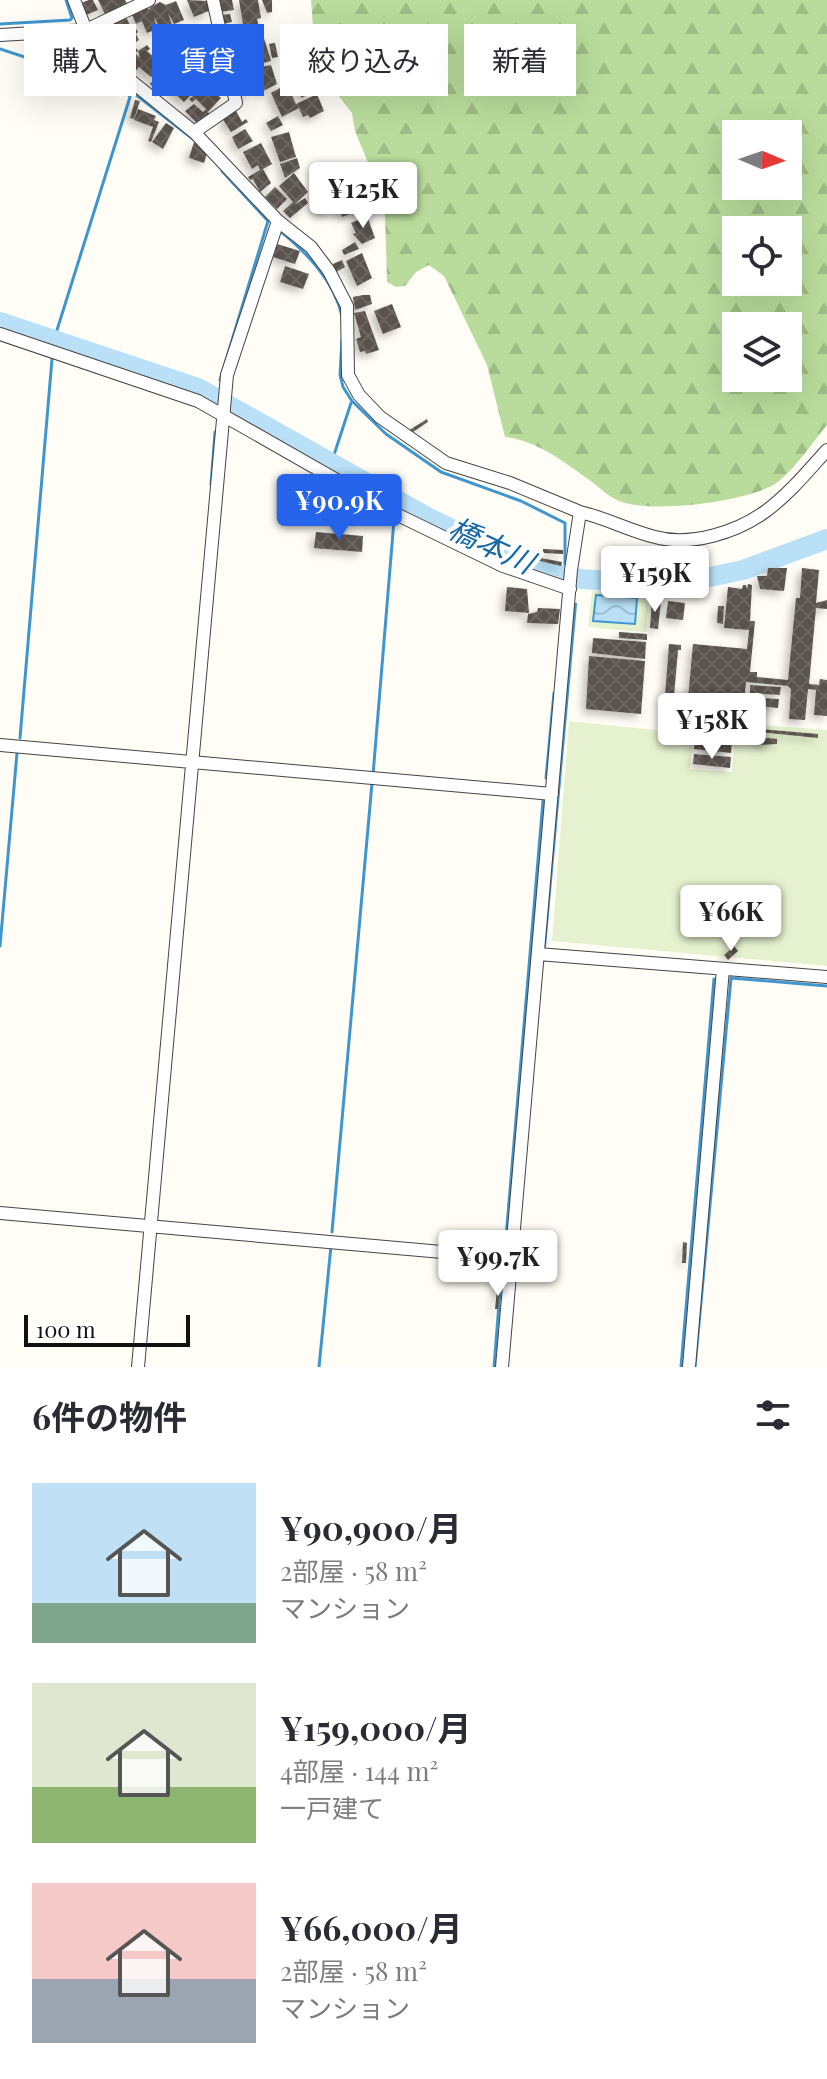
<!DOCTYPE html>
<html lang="ja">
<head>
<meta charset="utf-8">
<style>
  :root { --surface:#fff; --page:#f7f7f7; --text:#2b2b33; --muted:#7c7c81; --accent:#2563eb }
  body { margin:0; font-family:"Playfair Display","Noto Sans JP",serif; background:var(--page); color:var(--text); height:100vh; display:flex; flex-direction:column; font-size:30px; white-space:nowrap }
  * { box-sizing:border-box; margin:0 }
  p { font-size:26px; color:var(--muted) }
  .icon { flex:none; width:44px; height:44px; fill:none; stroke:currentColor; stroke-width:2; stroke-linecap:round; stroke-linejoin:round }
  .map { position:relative; height:1367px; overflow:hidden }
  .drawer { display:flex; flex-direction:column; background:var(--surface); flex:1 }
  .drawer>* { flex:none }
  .hud { position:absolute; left:24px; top:24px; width:780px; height:72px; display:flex; gap:16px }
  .needle { width:52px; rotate:92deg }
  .tools { position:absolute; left:722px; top:120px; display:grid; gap:16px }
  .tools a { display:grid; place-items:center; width:80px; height:80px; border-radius:0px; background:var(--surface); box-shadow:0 8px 32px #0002; font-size:40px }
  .scale { position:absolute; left:24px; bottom:20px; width:166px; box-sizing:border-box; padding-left:8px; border:4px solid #111; border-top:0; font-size:22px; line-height:28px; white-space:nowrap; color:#111; -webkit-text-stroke:6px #fff; paint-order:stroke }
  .price { position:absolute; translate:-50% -68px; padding:0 18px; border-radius:8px; background:#fff; color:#222; font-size:26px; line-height:52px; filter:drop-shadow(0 2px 4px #0008) }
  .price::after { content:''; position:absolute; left:50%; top:48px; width:24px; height:18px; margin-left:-12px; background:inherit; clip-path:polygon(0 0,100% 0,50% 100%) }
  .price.on { background:var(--accent); color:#fff }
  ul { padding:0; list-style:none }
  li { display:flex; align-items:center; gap:24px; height:200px; padding:0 32px }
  li span { display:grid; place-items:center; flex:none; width:224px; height:160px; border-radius:0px; color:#555 }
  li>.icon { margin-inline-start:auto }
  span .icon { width:96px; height:96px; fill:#fffc; stroke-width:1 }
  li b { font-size:34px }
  h2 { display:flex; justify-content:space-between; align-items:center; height:96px; padding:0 32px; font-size:34px }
  .tag { padding:0 28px; border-radius:0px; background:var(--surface); box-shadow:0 8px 32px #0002; font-size:28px; line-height:72px }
  .tag.on { background:var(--accent); color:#fff }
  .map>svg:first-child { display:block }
</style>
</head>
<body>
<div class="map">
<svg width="827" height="1367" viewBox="0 0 827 1367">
  <defs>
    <pattern id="forest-firs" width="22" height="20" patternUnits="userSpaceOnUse" patternTransform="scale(2)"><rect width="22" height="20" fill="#b9dc9c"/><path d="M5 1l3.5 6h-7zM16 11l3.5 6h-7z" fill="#9ebc85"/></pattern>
    <pattern id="water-waves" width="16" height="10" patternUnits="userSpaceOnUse" patternTransform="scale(2)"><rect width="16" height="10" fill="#b9e0f7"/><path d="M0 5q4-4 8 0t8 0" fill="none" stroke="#9ebfd3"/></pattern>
    <pattern id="building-cross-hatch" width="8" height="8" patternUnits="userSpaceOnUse" patternTransform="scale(2)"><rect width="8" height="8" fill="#5a524d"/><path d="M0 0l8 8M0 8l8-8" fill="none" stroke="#6d6662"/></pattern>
    <filter id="shadow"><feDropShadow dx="-4" dy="4" stdDeviation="4" flood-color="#0004"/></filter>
  </defs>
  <rect width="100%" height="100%" fill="#fffdf5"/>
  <!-- forest -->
  <path fill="url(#forest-firs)" fill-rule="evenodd" d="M311 0H827V425C812 443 797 466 779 481 754 502 646 515 617 500 608 496 600 488 592 482 567 464 536 440 505 437L487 365 444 276 429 265 416 272 405 286 396 287 387 282 385 215 376 182 355 131 352 113 316 67ZM736 134H788V186H736ZM736 230H788V282H736ZM736 326H788V378H736Z"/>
  <!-- pitch -->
  <path fill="#e6f2cf" d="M592 591 649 596 646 632 588 627Z
    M569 721 693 734 690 769 732 772 736 723 827 730V966L552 941Z"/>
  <!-- water -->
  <path fill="url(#water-waves)" stroke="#3f96cf" stroke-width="2" d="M596 595 637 598 635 624 593 621Z
    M574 604H576L545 947 544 946Z"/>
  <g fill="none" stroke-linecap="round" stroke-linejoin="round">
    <!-- stream -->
    <path stroke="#3f96cf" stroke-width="3" d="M0 24 70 20 72 18 66 0
      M81 39 95 63 193 139
      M0 49 125 90 130 97 57 330
      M279 230C306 252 334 280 342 316
      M342 339 340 375 343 387 352 401 386 434 441 472 521 501 565 523V564
      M220 380 268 221 222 171
      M331 464 351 403
      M211 484 215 432
      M20 738 52 359
      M373 775 394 520
      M546 778 554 693
      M0 946 17 753
      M332 1232 372 783
      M505 1249 543 801
      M319 1367 331 1246
      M494 1367 502 1266
      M681 1367 714 979
      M695 1367 731 978 827 986"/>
    <!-- river -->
    <path stroke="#b9e0f7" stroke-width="20" d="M0 322 198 388 429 518 539 570 581 579 671 585 743 570 827 539"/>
  </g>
  <!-- building -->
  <path fill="url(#building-cross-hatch)" filter="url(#shadow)" d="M89 0H93L98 10 86 15 81 3Z
    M98 0H125L127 3 106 16Z
    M187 0 208 1 211 10 194 17Z
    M218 0H232L234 10 220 12Z
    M239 0H258L261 18 257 19 259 27 244 30Z
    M262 0H272V12L267 13Z
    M176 1 184 20 174 24 168 13 173 28 162 32 154 17 157 29 147 33 142 21 136 24 131 12 146 4 149 10 150 7 160 2 166 5Z
    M230 14 232 22 222 24 221 15Z
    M125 15 131 27 134 25 138 32 136 34 139 40 124 50 114 34 110 37 116 46 113 48 115 51 108 56 94 35 100 31 103 35 107 33 108 35 113 32 108 24Z
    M263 35 271 61 250 66 244 40Z
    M74 36 85 55 73 61 63 43Z
    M206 41 207 44 210 42 216 54 221 52 225 62 221 63V69L215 72 214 70 205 72 194 50Z
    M275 43 278 57 272 58 269 44Z
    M134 45 138 51 135 53 140 58 138 51 147 45 150 49 147 51 162 64 151 77 139 67 132 75 122 66 128 57 121 62 116 55Z
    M239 48 243 67 233 69 229 50Z
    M185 57 192 71 197 69 204 82 202 77 209 73 211 76 216 73 220 80 199 89 186 71 182 73 176 63Z
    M169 62 177 71 171 77 162 68Z
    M271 65 277 84 259 93 251 69Z
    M162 71 171 80 160 92 150 84Z
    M185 75 190 79 187 83 195 91 184 102 170 89Z
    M246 76 250 93 239 96 235 79Z
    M300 79 305 87 309 84 313 91 302 98 292 86Z
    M287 84 296 104 317 94 324 111 310 118 308 115 303 117 299 108 282 117 271 93Z
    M206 86 221 98 208 112 211 115 198 124 185 111 194 104 203 112 206 109 196 99 192 102 189 99Z
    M135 100 140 101 134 119 130 118Z
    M138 109 156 116 154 120 159 122 151 142 148 141 153 127 134 120Z
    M235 109 242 122 246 119 248 122 231 132 222 118Z
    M278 116 283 125 271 131 266 123Z
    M166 123 174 128 163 149 152 142Z
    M245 129 253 141 238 149 232 137Z
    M289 132 296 157 280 162 271 137Z
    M194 142 207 154 204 163 189 158Z
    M261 143 272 164 263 169 271 183 260 192 253 179 250 180 248 177 260 170 258 165 252 169 243 152Z
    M297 158 300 168 285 178 280 164Z
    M294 173 308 192 294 205 305 198 308 203 290 218 283 211 293 202 279 186Z
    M355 185 363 209 342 217 337 191Z
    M275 187 287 199 277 209 265 197Z
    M327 191 333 207 319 212 314 195Z
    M367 216 375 238 362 244 353 234 356 233 351 223Z
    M355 242 359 249 344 255 342 250Z
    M277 244 300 251 295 264 273 257Z
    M362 253 372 278 357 286 346 261Z
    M342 260 345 267 336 272 333 264Z
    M285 266 309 274 303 289 280 282Z
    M363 295H370L372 304 355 310 353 297Z
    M392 304 401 327 383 334 374 311Z
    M365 311 379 350 366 354 365 351 360 352 356 339 361 337 354 313Z
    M427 419 428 422 410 434 408 431Z
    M316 532 363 536 362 552 314 548Z
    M543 549 563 550V554L543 553Z
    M541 558 562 562 561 566 540 561Z
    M768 568H787L784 591 760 589 757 576H767Z
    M802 568 819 570 816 603 827 600V609L816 608 809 684 819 685 820 679 827 680V716L814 715 816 690 808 689 805 720 789 719 791 689 788 686 746 682 743 714 687 709 693 644 747 649 749 630 724 628 728 587 742 589 743 585H746L747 589 748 584 752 585 750 621H755L750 672H757V677L788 680 796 598H800Z
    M507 587 527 589 529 613 505 611Z
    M652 600 661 601 658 629 650 628Z
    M668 601 685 603 683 620 666 618Z
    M718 606H724L723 624 717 623Z
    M538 608 560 609 558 624 527 623 528 614 537 612Z
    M619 632 647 634V640L619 638Z
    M593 638 646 642 645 659 592 653Z
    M669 644 681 645V650H678L674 696 665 695Z
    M589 656 645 661 641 714 586 709Z
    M750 685 781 687 780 693V695L750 693Z
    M759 698 779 699 778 708 758 706Z
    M697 718 721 721 720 735 695 732Z
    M760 729 818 734V738L759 732Z
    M760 737 777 739V744L759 745Z
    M695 739 732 742 731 753 694 749Z
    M694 754 731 757 730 768 693 764Z
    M734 946 738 951 728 960 724 955Z
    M683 1242 687 1243 686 1263H682Z
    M497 1288H500L498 1309H495Z"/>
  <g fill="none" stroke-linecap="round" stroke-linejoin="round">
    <!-- street casing -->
    <g stroke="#444" stroke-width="14">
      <path id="street" d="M74 0 86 30 99 55 194 132 278 221 311 247 329 271 347 306 348 375 359 395 380 417 446 463 510 483 580 512 571 570 502 1367
        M0 35 86 30 149 0
        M194 132 236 103 213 0
        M0 334 198 401 398 515 503 566 570 589
        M580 512C606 518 630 531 655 537 691 547 737 532 766 511 789 494 808 471 827 450
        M0 745 552 794
        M538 954 827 977
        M0 1213 511 1258
        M138 1367 227 375 278 221
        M689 1367 723 969"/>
    </g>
    <!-- street -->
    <use href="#street" stroke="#fff" stroke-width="12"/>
  </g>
  <g text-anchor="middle" stroke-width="8" stroke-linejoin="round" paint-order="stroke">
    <!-- water labels -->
    <g font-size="30" font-style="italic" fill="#1768a6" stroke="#fff">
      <text transform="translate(491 546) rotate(25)" y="10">橋本川</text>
    </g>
  </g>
</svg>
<div class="tools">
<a><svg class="needle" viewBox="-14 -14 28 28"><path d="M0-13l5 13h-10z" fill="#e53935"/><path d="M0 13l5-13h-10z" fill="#7c7c81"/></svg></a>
<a><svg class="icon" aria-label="locate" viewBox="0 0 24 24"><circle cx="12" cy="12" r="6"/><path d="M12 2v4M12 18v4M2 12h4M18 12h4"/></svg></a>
<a><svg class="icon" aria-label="layers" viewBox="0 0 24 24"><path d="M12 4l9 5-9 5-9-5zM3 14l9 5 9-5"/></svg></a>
</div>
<div class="scale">100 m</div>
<b class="price" style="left:363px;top:230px">¥125K</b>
<b class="price on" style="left:339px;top:542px">¥90.9K</b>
<b class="price" style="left:655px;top:614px">¥159K</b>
<b class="price" style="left:712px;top:761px">¥158K</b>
<b class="price" style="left:731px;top:953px">¥66K</b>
<b class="price" style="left:498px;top:1298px">¥99.7K</b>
<div class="hud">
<a class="tag">購入</a>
<a class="tag on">賃貸</a>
<a class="tag">絞り込み</a>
<a class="tag">新着</a>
</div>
</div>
<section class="drawer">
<h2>6件の物件<svg class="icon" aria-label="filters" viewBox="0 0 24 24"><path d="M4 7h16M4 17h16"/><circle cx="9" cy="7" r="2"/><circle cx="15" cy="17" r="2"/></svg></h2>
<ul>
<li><span style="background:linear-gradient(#bfe0f5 75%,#7fa58c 0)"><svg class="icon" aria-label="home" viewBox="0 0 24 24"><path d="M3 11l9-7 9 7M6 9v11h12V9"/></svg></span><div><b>¥90,900/月</b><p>2部屋 · 58 m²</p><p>マンション</p></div></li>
<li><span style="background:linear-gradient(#dfe7d0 65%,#8fb573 0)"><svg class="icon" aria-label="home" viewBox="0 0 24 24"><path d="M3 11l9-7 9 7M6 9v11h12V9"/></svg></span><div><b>¥159,000/月</b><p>4部屋 · 144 m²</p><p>一戸建て</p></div></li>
<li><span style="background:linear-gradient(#f6c9c9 60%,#9aa5b1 0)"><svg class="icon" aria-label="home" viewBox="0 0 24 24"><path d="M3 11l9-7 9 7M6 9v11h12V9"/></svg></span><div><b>¥66,000/月</b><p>2部屋 · 58 m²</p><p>マンション</p></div></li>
</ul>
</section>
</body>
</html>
